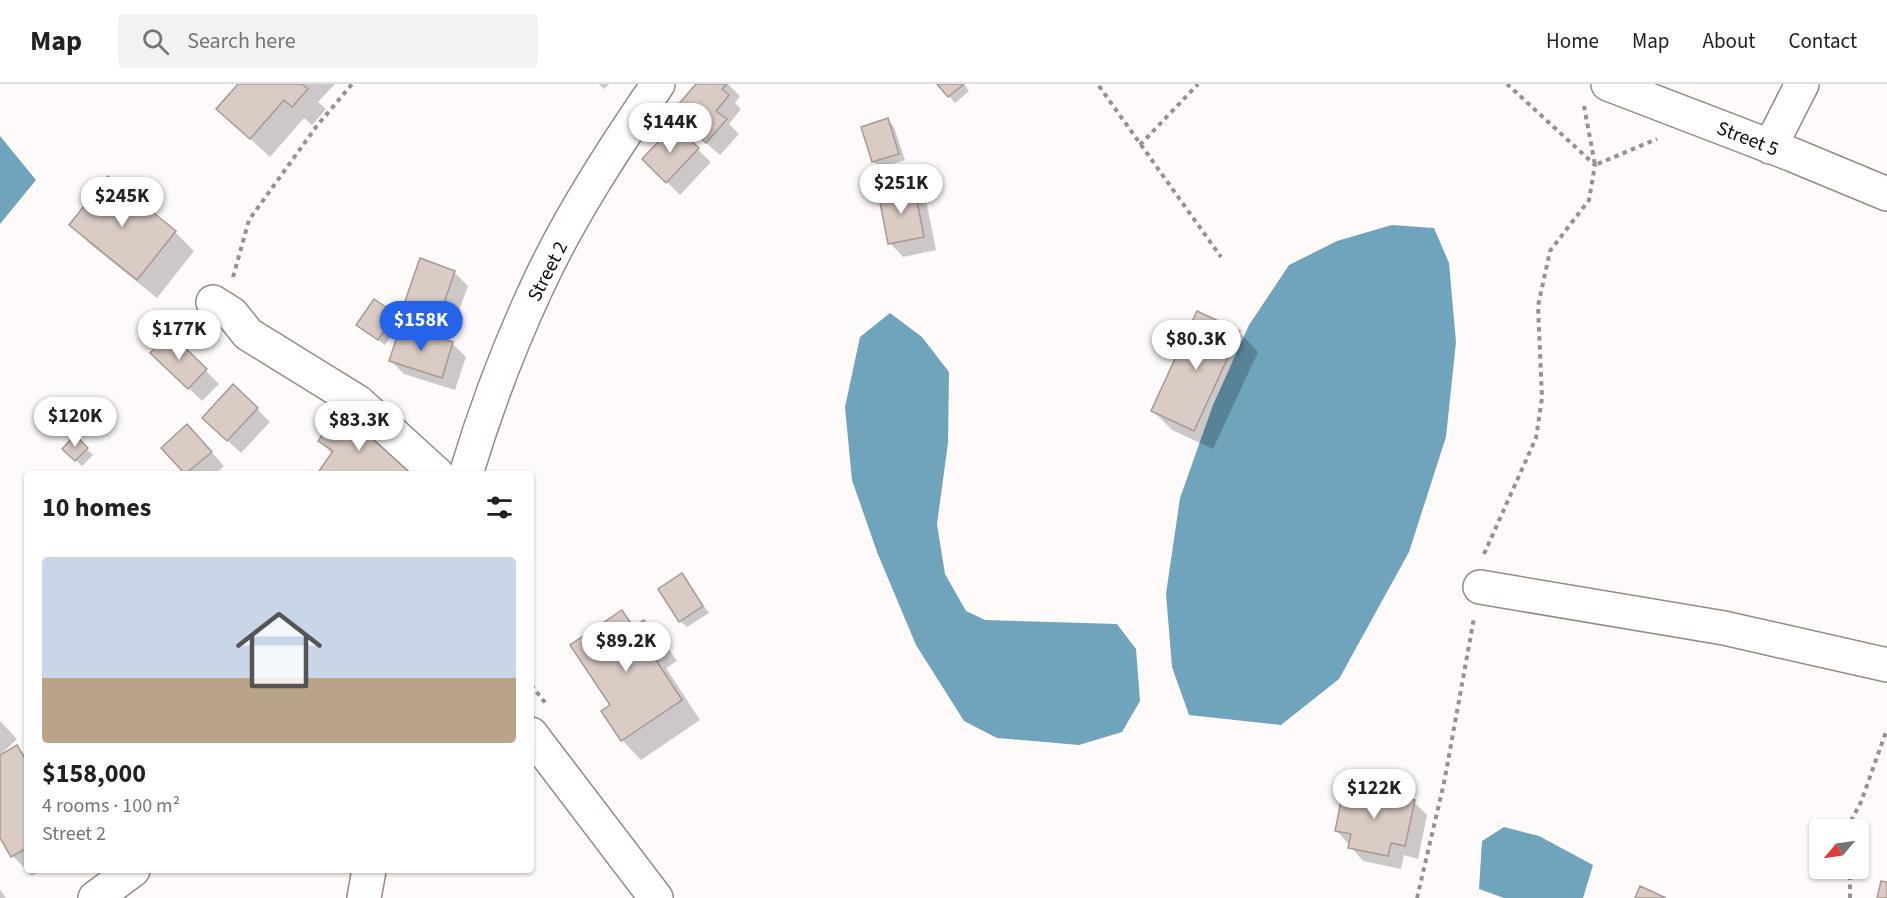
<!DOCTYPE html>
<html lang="en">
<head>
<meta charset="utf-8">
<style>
  :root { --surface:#fff; --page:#f2f2f2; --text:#202124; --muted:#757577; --line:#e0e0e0; --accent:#2563eb }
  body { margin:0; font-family:"Source Sans 3",sans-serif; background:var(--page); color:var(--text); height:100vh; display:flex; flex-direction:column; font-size:22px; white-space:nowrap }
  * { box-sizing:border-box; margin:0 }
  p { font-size:20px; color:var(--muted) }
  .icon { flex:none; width:33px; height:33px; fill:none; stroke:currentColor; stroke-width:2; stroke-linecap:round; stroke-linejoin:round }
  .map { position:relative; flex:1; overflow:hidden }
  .details { position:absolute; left:24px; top:387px; width:510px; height:402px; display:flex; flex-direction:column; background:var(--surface); border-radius:6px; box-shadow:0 2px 4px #0004 }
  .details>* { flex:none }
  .needle { width:39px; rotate:241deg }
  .tools { position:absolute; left:1809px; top:735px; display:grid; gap:12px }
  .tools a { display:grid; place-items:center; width:60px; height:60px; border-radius:6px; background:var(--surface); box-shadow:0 2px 4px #0004; font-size:30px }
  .price { position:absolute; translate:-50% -51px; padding:0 14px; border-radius:21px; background:#fff; color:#222; font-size:20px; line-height:39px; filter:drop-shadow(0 2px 3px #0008) }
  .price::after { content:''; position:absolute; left:50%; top:36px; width:18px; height:14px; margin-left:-9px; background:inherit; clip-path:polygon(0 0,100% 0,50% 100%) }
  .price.current { background:var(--accent); color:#fff }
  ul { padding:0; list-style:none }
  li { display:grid; align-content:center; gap:12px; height:318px; padding:0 18px }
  li span { display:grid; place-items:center; height:186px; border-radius:6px; color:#555 }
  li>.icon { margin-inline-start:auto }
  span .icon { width:108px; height:108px; fill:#fffc; stroke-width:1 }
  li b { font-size:26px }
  h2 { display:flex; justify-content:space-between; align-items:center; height:72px; padding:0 18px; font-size:26px }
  header { display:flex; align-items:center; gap:36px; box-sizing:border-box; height:84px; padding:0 30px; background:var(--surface); border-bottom:2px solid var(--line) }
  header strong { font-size:28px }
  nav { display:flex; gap:33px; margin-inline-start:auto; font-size:21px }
  .search { width:420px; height:54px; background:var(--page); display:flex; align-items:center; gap:15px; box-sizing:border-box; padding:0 21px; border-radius:6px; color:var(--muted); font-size:22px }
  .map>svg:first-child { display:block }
</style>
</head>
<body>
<header>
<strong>Map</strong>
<div class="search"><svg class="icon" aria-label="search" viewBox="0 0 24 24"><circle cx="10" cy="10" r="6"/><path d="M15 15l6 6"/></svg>Search here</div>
<nav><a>Home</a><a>Map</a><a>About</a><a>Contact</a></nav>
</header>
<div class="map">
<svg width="1887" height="814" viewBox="0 0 1887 814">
  <rect width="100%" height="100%" fill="#fefaf9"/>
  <!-- water -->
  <path fill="#6fa4bc" d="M0 52 36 96 0 140Z
    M1392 141 1434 144 1449 179 1456 258 1446 353 1409 468 1339 595 1281 641 1189 631 1172 583 1166 510 1180 414 1213 321 1249 241 1289 181 1337 157Z
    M890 229 922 253 949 288 948 359 937 440 945 490 966 527 985 536 1117 540 1136 565 1140 617 1122 648 1079 661 997 654 964 637 916 561 877 468 852 396 845 323 860 253Z
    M1504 743 1539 752 1593 781 1583 814H1504L1479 805 1482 757Z"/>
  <!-- shadow -->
  <path fill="#0003" d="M240 0H335L318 18 326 25 312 41 304 34 270 73 218 25Z
    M599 0H609L604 5Z
    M698 0H728L740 12 735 19 741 25 729 40 739 50 720 71 686 42Z
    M939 0H964L969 7 955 19Z
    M888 36 894 43 905 76 880 84 874 78 863 44Z
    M674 43 711 78 680 111 644 75Z
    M913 103 926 116 936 166 903 173 890 159Z
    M71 141 175 148 194 167 157 214 90 160Z
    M421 176 455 189 468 202 452 245 419 232 405 219Z
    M395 231 401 237 385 261 358 241Z
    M1239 248 1258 268 1213 365 1172 346 1153 327Z
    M170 251 219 300 202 317 153 269Z
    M452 259 466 273 455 306 404 290 391 277Z
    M257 325 270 338 241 369 217 347Z
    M75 354 93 371 82 382 64 365Z
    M200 355 224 382 215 390H187L163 364Z
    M320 357 421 390H319L332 370Z
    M682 491 709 529 687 543 680 537Z
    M622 528 637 543 644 538 663 557 677 577 666 584 700 636 641 676 622 656 603 628 612 621Z
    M0 637 17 655 0 671Z
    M17 663 27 673V786H41L32 792 13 772 0 751V673Z
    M1414 718 1427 731 1418 775 1404 771 1401 785 1363 777 1337 747Z
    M0 806 6 814H0Z"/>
  <!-- building -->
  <path fill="#dacbc5" stroke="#a79993" stroke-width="1.5" d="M238 0H302L308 5 292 23 284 16 250 55 216 25Z
    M696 0H727L722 5 729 11 716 27 727 35 706 59 671 29Z
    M937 0H964L948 13Z
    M888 34 899 70 872 78 861 43Z
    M674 41 699 64 666 99 642 75Z
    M108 92 176 147 137 196 69 141Z
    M914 101 924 153 888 160 878 108Z
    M420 174 455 187 439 233 404 220Z
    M374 215 396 230 378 256 356 241Z
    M1197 227 1240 247 1194 347 1151 327Z
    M401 241 453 258 442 294 389 277Z
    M170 249 207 285 188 305 150 269Z
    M233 300 258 324 227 357 202 334Z
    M337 329 415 382 409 390H317L333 367 318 357Z
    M187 340 212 368 185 390 161 364Z
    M75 351 88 364 75 377 62 365Z
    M682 489 703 522 679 538 658 505Z
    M622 526 633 543 644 536 659 557 648 564 682 616 621 657 601 627 610 621 570 561Z
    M17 661 27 678V764L11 773 0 754V671Z
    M1344 702 1415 716 1405 762 1391 759 1388 772 1348 764 1351 750 1335 747Z
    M1881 797 1887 798V814H1877Z
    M1640 802 1666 814H1635Z"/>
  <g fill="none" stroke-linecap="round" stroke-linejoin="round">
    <!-- minor casing -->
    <g stroke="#988983" stroke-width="36">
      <path id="minor" d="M1608 0 1793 71 1887 110
        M1770 63 1802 0
        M213 218 232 230 248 250 358 318 437 390
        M466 390C485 327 509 263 537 203 569 133 615 63 658 0
        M1480 503 1724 544 1887 581
        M531 650 656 814
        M95 814 133 786
        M364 814 369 786"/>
    </g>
    <!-- path -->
    <path stroke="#969190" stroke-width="4" stroke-dasharray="4.5 4.5" stroke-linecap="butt" d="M1099 2 1221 173
      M1584 22 1595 81 1657 55
      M1140 61 1198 0
      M233 193 249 136 316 43 352 0
      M1484 470 1536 354 1542 314 1538 222 1550 167 1589 116 1595 81 1507 0
      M531 601 547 621
      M1851 746V737L1861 718 1887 645
      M1417 814 1444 699 1474 534
      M1850 814V784"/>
    <!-- minor -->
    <use href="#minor" stroke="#fff" stroke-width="33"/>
  </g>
  <g text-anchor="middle" stroke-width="4.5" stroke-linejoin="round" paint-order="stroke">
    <!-- street labels -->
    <g font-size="20" fill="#100b09" stroke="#fff">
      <text transform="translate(1748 54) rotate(21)" y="7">Street 5</text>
      <text transform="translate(547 187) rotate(-63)" y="7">Street 2</text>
    </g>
  </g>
</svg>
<div class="tools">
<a><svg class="needle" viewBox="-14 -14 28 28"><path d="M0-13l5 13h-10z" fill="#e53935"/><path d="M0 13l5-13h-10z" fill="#757577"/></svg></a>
</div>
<b class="price" style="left:670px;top:70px">$144K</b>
<b class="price" style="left:901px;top:131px">$251K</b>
<b class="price" style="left:122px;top:144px">$245K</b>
<b class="price current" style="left:421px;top:268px">$158K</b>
<b class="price" style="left:179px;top:277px">$177K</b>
<b class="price" style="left:1196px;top:287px">$80.3K</b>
<b class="price" style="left:75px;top:364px">$120K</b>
<b class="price" style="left:359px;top:368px">$83.3K</b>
<b class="price" style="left:626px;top:589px">$89.2K</b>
<b class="price" style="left:1374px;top:736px">$122K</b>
<section class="details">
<h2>10 homes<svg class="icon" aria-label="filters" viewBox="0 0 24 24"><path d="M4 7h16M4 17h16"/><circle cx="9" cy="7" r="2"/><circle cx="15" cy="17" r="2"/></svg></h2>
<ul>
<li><span style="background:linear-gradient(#c9d6e8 65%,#b9a48a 0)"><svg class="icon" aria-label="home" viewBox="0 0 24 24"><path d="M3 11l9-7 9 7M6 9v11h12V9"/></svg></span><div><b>$158,000</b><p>4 rooms · 100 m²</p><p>Street 2</p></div></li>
</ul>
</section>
</div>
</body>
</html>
